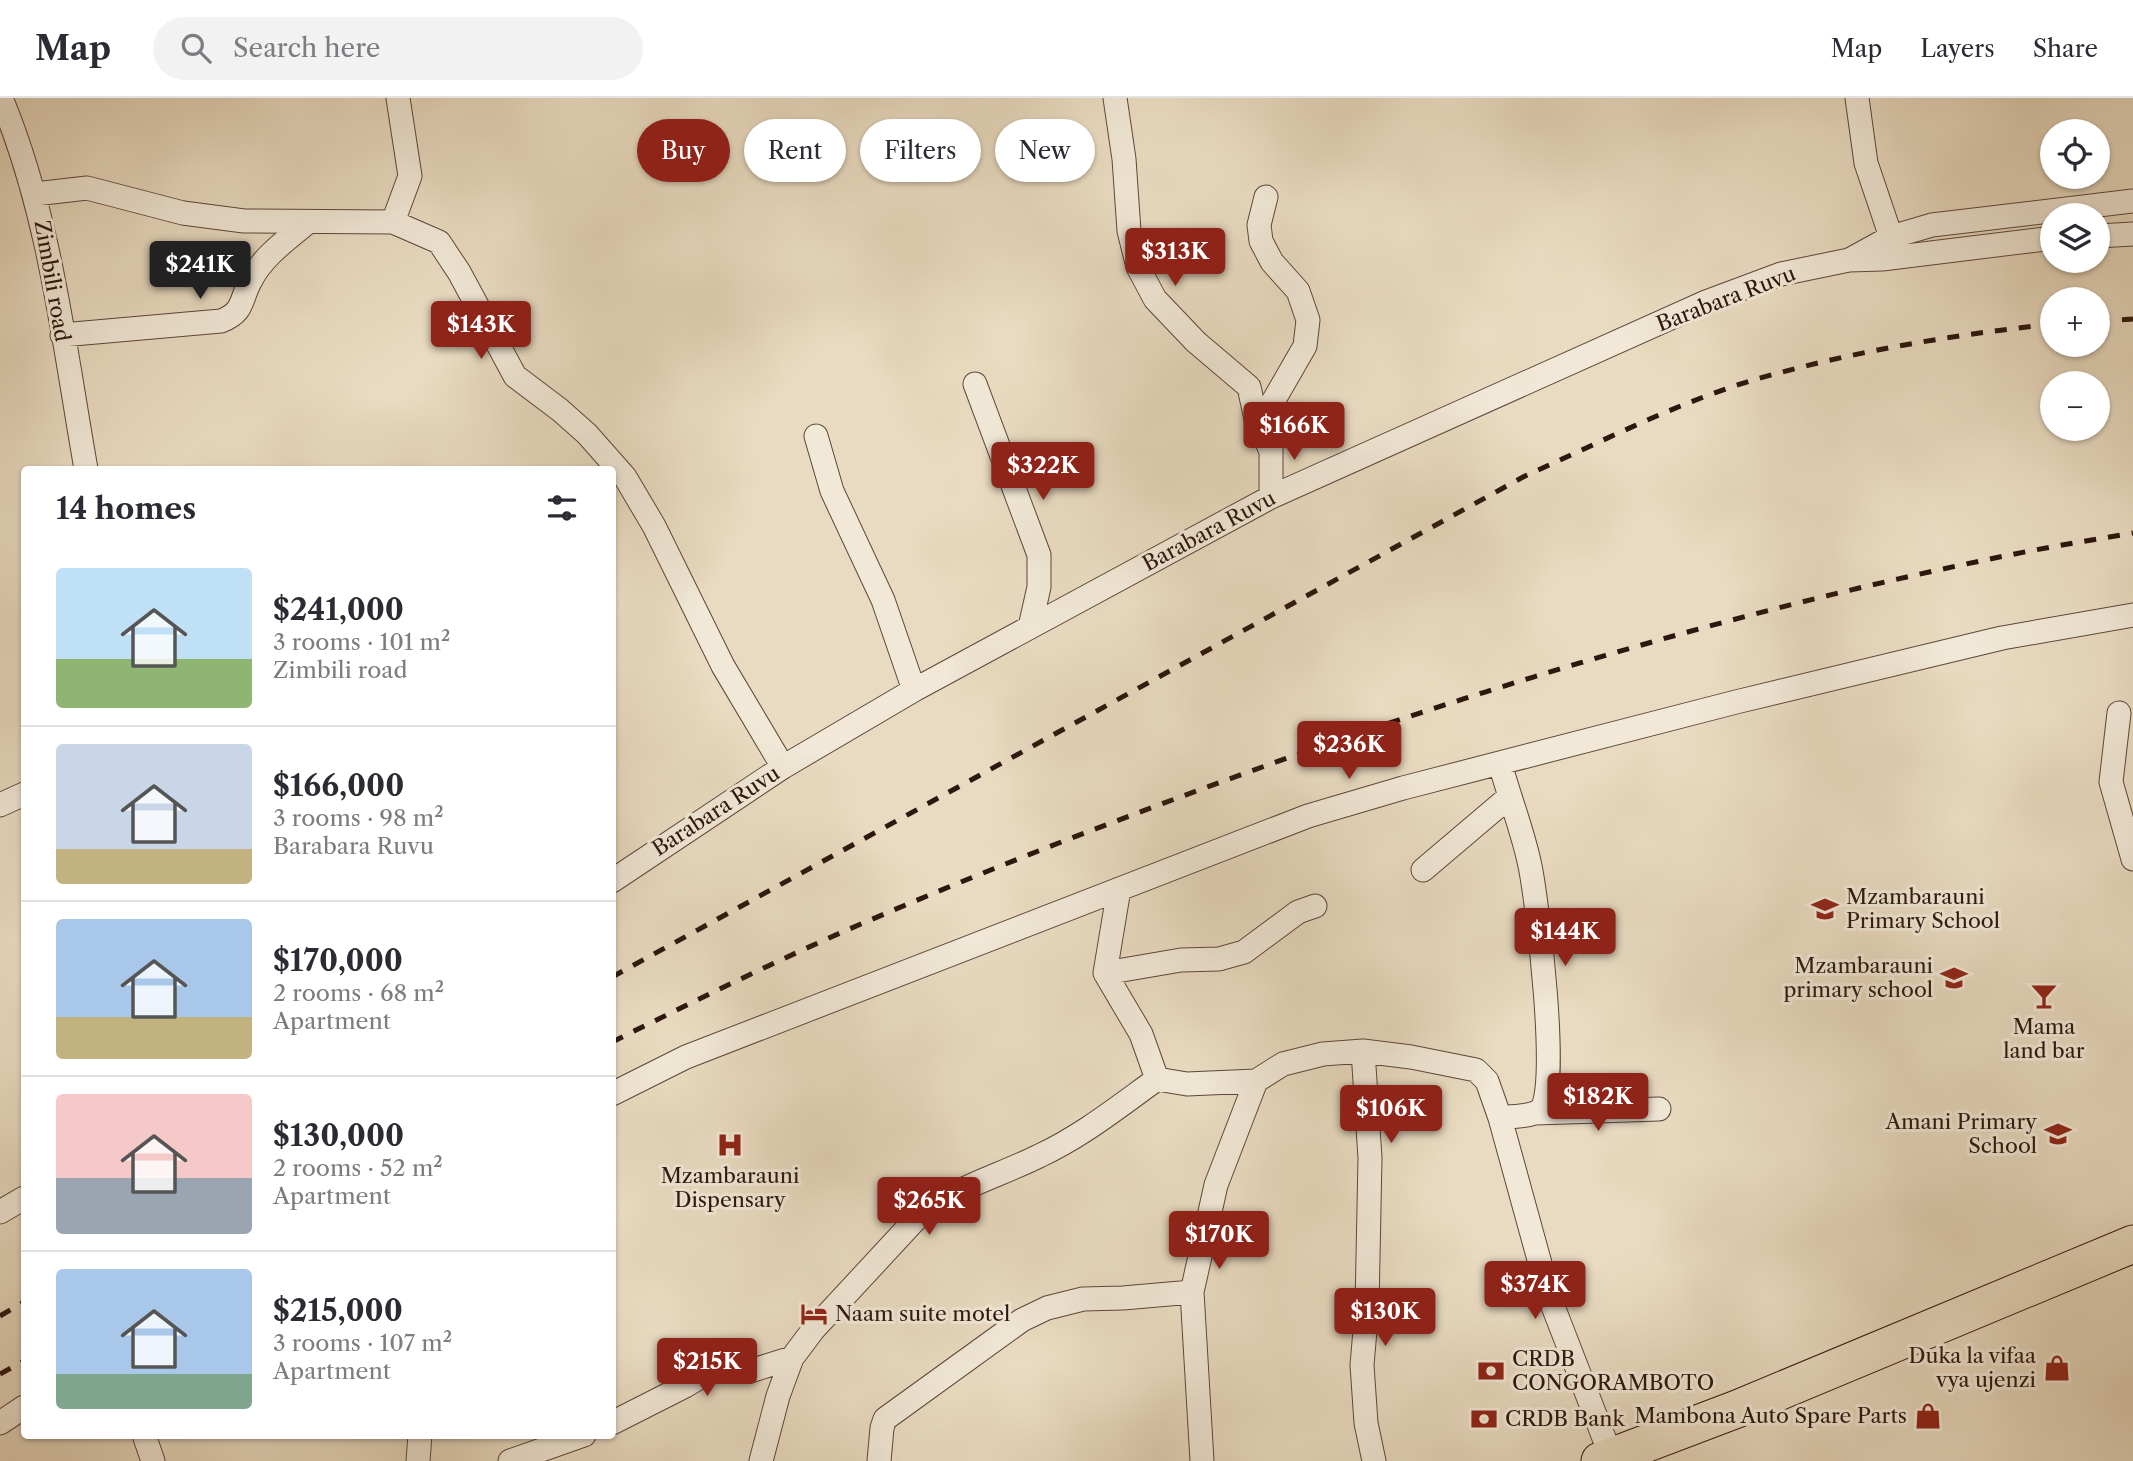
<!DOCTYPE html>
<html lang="en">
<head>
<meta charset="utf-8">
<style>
  :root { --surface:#fff; --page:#f2f2f3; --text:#2b2b33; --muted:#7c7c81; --line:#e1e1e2; --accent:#8f2418 }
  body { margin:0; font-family:"Libre Caslon Text",serif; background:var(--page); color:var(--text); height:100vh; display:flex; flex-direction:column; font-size:26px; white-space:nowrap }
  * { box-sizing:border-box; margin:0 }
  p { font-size:23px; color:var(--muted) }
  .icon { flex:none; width:38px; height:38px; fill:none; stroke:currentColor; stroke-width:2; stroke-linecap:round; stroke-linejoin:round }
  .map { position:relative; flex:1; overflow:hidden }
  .panel { position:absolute; left:21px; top:368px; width:595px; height:973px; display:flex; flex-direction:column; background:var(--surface); border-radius:7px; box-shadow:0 2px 5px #0004 }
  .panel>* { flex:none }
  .top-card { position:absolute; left:637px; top:21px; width:665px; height:63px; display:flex; gap:14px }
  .buttons { position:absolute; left:2040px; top:21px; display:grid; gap:14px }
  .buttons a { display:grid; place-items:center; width:70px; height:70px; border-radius:50%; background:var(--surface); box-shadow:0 2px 5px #0004; font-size:35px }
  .price { position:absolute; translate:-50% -60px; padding:0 16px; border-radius:7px; background:var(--accent); color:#fff; font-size:23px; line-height:46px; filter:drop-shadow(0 2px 4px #0008) }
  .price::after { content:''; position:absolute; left:50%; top:42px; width:21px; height:16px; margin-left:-10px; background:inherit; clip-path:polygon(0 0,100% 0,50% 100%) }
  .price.selected { background:#222; color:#fff }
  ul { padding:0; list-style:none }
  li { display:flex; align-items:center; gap:21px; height:175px; padding:0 35px }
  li+li { border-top:2px solid var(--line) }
  li span { display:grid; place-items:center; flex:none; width:196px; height:140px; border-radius:7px; color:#555 }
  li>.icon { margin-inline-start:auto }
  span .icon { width:84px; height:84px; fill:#fffc; stroke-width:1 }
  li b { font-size:30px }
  h2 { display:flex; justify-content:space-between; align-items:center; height:84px; padding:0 35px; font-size:30px }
  .tag { padding:0 24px; border-radius:32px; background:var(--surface); box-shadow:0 2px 5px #0004; font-size:24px; line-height:63px }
  .tag.selected { background:var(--accent); color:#fff }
  header { display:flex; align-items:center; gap:42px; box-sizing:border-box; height:98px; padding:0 35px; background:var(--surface); border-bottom:2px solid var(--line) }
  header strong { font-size:33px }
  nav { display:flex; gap:38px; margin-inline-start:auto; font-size:24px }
  .search { width:490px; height:63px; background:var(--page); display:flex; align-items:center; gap:18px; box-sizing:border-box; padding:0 24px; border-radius:38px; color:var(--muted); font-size:26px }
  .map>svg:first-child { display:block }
</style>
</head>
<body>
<header>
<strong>Map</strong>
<div class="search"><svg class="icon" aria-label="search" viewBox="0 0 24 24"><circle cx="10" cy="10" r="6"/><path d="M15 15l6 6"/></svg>Search here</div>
<nav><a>Map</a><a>Layers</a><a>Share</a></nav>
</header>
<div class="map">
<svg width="2133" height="1363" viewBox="0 0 2133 1363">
  <rect width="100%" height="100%" fill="#e9dbc1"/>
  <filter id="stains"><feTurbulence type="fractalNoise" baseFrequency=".00286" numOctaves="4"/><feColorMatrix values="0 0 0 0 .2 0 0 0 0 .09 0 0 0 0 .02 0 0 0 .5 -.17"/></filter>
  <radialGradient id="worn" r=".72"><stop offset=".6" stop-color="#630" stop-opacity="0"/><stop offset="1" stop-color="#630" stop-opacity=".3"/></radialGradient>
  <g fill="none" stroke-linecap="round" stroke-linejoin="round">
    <!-- street casing -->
    <g stroke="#5c473a" stroke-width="25">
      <path id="street" d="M1 0C50 117 64 247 86 371
        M1115 0 1124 61 1129 133 1138 169 1155 201 1196 244 1249 289 1256 321 1271 353
        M1857 0 1866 65 1891 139
        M35 96 87 90 183 115 244 123 393 124 439 144 459 174 515 278 560 312 587 336 625 379 654 428 723 568 783 669
        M1266 99 1259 127 1261 143 1272 164 1298 193 1308 222 1305 248 1271 307V399
        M393 124 410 78 398 0
        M2098 138 2133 136
        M1851 161 1891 139 1932 127 2133 103
        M62 237 221 223C245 214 240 201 251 182 263 158 288 141 308 124
        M975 286 1039 457V489L1030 529
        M816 338 832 393 883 502 914 592
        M2119 615 2111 684 2133 761
        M1500 665C1509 699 1523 733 1530 768 1537 801 1560 990 1541 1011 1534 1019 1511 1018 1500 1020
        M0 707 24 696
        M1423 772 1509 699
        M612 783 783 669 914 592 1271 399 1706 204 1781 176 1849 162 1882 161 2053 140
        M1119 791 1105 875 1141 936 1157 981 1187 986 1256 983 1283 966 1323 956 1363 953 1411 959 1476 972 1487 983 1500 1020 1549 1198 1611 1358
        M1105 875 1181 862 1219 861 1244 854 1298 814 1315 808
        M1363 953 1370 1060 1367 1209 1362 1267 1366 1325 1374 1363
        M612 996 686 959 1308 718 1403 690 1736 604 2002 540 2133 517
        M1535 1015 1659 1011
        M0 1114 24 1100
        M0 1325 24 1309
        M612 1325 685 1288 712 1272 750 1273 792 1260
        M144 1337 153 1363
        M418 1363 420 1337
        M510 1363 584 1337
        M761 1363 778 1298 792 1260 813 1232 914 1123C949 1091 997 1079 1039 1058 1082 1038 1118 1009 1157 981
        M879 1363 882 1330 885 1321 1022 1222 1047 1210 1083 1201 1123 1200 1192 1194
        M1202 1363 1192 1194 1216 1087 1256 983"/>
    </g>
    <!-- primary casing -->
    <g stroke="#2d160d" stroke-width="39">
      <path id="primary" d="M1600 1363 1737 1311 2133 1146"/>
    </g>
    <!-- street -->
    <use href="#street" stroke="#f1e8d7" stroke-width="23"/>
    <!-- primary -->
    <use href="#primary" stroke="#e9dbc1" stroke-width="37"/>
    <!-- rail -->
    <path stroke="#2d160d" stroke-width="5" stroke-dasharray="12 12" stroke-linecap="butt" d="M2098 223 2133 221
      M612 879 1525 378C1599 345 1672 307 1750 283 1849 254 1951 237 2053 226
      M612 944C697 902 781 860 868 823 1007 763 1148 710 1290 659 1519 579 1752 510 1990 461 2037 451 2085 443 2133 435
      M0 1218 24 1204
      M0 1276 24 1263"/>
  </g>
  <!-- icons -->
  <defs>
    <g id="school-bare" transform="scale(2.1)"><path d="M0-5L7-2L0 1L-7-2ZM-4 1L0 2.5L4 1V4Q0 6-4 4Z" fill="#8f2418" stroke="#f1e8d7" stroke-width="2.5" paint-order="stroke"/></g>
    <g id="bar-bare" transform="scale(2.1)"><path d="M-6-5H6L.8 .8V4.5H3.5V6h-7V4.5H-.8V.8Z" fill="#8f2418" stroke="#f1e8d7" stroke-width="2.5" paint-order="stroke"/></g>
    <g id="hospital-bare" transform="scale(2.1)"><path d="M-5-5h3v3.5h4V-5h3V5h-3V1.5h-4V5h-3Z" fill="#8f2418" stroke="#f1e8d7" stroke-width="2.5" paint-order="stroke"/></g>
    <g id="hotel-bare" transform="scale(2.1)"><path d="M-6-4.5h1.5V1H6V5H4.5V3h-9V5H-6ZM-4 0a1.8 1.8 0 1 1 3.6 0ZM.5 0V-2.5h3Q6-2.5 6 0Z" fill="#8f2418" stroke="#f1e8d7" stroke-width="2.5" paint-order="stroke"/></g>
    <g id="shop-bare" transform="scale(2.1)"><path d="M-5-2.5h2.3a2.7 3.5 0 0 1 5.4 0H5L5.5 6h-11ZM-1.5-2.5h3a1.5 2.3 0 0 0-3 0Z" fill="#8f2418" stroke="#f1e8d7" stroke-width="2.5" paint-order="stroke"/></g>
    <g id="bank-bare" transform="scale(2.1)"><path d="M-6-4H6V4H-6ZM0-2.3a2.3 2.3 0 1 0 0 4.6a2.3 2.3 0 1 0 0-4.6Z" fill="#8f2418" stroke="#f1e8d7" stroke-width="2.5" paint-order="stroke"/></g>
  </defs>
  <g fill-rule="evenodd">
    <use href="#school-bare" x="1825" y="811"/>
    <use href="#school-bare" x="1954" y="880"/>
    <use href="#bar-bare" x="2044" y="898"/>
    <use href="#school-bare" x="2058" y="1036"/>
    <use href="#hospital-bare" x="730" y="1047"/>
    <use href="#hotel-bare" x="814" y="1216"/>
    <use href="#shop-bare" x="2057" y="1270"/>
    <use href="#bank-bare" x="1491" y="1273"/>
    <use href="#shop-bare" x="1928" y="1318"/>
    <use href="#bank-bare" x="1484" y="1321"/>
  </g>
  <g text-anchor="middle" stroke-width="6" stroke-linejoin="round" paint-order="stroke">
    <!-- street labels -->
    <g font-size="21" fill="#2d160d" stroke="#f1e8d7">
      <text transform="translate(52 183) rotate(80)" y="7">Zimbili road</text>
      <text transform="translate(1726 201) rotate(-21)" y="7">Barabara Ruvu</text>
      <text transform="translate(1209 433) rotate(-28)" y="7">Barabara Ruvu</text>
      <text transform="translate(716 713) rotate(-33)" y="7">Barabara Ruvu</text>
    </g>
    <!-- poi labels -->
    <g font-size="21" fill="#2d160d" stroke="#f1e8d7" text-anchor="start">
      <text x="1846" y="806">Mzambarauni<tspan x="1846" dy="24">Primary School</tspan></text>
      <text x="1933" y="875" text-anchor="end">Mzambarauni<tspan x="1933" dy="24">primary school</tspan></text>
      <text x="2044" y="936" text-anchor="middle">Mama<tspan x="2044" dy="24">land bar</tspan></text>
      <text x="2037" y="1031" text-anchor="end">Amani Primary<tspan x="2037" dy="24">School</tspan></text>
      <text x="730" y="1085" text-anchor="middle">Mzambarauni<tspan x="730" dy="24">Dispensary</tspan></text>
      <text x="835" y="1223">Naam suite motel</text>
      <text x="2036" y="1265" text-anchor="end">Duka la vifaa<tspan x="2036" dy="24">vya ujenzi</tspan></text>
      <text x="1512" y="1268">CRDB<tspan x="1512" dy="24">CONGORAMBOTO</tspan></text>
      <text x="1907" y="1325" text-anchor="end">Mambona Auto Spare Parts</text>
      <text x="1505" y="1328">CRDB Bank</text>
    </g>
  </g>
  <rect width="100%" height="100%" filter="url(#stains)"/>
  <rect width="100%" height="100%" fill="url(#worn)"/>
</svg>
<div class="buttons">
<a><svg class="icon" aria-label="locate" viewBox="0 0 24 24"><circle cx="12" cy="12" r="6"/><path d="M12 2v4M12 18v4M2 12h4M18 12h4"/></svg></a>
<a><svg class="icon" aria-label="layers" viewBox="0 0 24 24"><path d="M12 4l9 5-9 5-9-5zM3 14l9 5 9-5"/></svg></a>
<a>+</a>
<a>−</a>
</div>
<b class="price" style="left:1175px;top:190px">$313K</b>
<b class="price selected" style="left:200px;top:203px">$241K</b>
<b class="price" style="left:481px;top:263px">$143K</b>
<b class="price" style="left:1294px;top:364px">$166K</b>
<b class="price" style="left:1043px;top:404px">$322K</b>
<b class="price" style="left:1349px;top:683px">$236K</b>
<b class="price" style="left:1565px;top:870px">$144K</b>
<b class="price" style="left:1598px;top:1035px">$182K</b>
<b class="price" style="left:1391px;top:1047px">$106K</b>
<b class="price" style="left:929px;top:1139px">$265K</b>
<b class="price" style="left:1219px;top:1173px">$170K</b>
<b class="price" style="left:1535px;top:1223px">$374K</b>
<b class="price" style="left:1385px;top:1250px">$130K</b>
<b class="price" style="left:707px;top:1300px">$215K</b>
<div class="top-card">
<a class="tag selected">Buy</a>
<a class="tag">Rent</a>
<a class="tag">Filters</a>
<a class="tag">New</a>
</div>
<section class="panel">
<h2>14 homes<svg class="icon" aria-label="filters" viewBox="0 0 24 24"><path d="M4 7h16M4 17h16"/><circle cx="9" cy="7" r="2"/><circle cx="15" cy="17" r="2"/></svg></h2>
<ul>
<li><span style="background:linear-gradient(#bfe0f5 65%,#8fb573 0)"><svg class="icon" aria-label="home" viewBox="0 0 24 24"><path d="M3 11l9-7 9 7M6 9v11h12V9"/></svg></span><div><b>$241,000</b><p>3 rooms · 101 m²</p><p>Zimbili road</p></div></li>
<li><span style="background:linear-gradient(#c9d6e8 75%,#c2b280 0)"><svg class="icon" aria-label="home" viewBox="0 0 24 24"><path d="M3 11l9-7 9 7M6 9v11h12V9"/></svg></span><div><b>$166,000</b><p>3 rooms · 98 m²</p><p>Barabara Ruvu</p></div></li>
<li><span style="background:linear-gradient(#a9c7e8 70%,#c2b280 0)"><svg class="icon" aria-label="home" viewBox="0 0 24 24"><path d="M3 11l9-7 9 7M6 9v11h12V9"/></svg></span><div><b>$170,000</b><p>2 rooms · 68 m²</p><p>Apartment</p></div></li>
<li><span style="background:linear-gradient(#f6c9c9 60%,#9aa5b1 0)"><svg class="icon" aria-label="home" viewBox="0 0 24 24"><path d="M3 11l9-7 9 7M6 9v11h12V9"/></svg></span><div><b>$130,000</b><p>2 rooms · 52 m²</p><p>Apartment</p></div></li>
<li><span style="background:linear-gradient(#a9c7e8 75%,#7fa58c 0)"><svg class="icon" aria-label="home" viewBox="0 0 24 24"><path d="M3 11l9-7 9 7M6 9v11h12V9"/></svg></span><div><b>$215,000</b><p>3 rooms · 107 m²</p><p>Apartment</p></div></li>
</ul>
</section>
</div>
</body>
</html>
